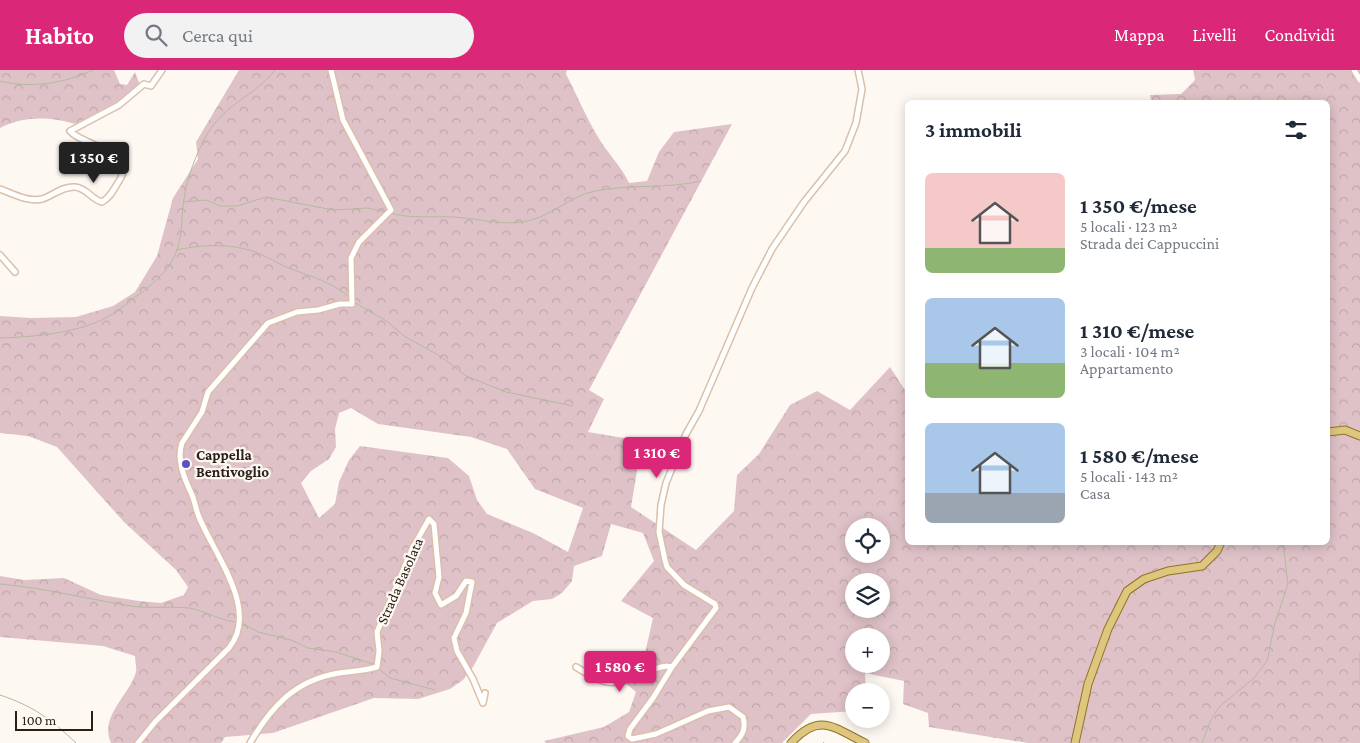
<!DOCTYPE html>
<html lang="it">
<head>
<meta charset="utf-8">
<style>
  :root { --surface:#fff; --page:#f2f2f3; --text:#1f2937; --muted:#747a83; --accent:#db2777 }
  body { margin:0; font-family:"Crimson Pro",serif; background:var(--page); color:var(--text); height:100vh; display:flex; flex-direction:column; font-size:19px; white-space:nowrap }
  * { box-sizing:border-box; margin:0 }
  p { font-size:16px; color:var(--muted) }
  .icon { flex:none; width:28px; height:28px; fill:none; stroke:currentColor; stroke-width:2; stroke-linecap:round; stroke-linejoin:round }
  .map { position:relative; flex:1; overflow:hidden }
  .details { position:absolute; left:905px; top:30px; width:425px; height:445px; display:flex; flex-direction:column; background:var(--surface); border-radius:8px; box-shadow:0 2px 12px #0003 }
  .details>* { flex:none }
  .buttons { position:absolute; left:845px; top:448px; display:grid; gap:10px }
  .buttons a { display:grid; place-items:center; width:45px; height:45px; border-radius:50%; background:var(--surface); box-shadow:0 2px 12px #0003; font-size:25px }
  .scale { position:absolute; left:15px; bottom:12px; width:78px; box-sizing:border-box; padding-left:5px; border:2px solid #2b2018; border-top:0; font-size:14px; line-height:18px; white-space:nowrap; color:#2b2018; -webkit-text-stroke:4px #fef8f3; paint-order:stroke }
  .price { position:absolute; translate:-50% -42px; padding:0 11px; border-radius:5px; background:var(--accent); color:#fff; font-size:16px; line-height:32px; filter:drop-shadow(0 1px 2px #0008) }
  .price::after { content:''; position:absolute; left:50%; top:30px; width:15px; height:11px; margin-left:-8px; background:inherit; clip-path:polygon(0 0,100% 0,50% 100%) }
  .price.current { background:#222; color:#fff }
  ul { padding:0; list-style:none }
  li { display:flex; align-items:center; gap:15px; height:125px; padding:0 20px }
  li span { display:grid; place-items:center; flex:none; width:140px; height:100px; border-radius:8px; color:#555 }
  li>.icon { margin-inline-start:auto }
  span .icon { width:60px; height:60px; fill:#fffc; stroke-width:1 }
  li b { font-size:21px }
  h2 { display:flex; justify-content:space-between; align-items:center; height:60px; padding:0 20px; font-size:21px }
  header { display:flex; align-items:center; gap:30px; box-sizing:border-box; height:70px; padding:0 25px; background:var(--accent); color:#fff }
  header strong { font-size:24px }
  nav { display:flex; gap:28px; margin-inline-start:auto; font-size:18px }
  .search { width:350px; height:45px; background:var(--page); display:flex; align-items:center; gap:12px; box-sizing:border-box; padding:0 18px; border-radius:28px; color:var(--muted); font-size:19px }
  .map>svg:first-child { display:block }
</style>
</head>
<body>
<header>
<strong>Habito</strong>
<div class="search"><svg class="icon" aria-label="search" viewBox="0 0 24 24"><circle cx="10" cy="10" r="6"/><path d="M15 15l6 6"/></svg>Cerca qui</div>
<nav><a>Mappa</a><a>Livelli</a><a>Condividi</a></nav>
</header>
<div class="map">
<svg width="1360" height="673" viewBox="0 0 1360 673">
  <defs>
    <pattern id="forest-crowns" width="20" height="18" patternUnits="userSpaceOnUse" patternTransform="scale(1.25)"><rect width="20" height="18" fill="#dfc2c7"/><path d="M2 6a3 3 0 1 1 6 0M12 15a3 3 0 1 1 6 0" fill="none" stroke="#c0a6aa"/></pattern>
  </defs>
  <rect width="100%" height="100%" fill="#fef8f3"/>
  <!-- forest -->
  <path fill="url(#forest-crowns)" fill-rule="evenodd" d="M0 0H114L120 14 127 15 135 2 140 15 126 27 75 54C51 46 22 46 0 58Z
    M239 0H567L566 4C577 25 586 47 598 67 608 84 621 96 629 113L647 111 659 82 674 62 732 54 589 320 604 329 588 362 642 371 631 437 696 480 734 441 737 405 759 384 790 335 817 321 850 340 890 297 907 323 908 472H1328V32H1151L1150 25 1181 24 1195 10 1193 0H1360V673H1028L929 657 928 643 903 634 904 611 865 603 866 621H854V641L811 644 782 673H546L544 671 604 657 629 642 636 622 612 601 645 583 653 548 621 531 654 491 643 463 611 454 602 486 574 496 572 511 562 523 552 529 533 531 497 553 473 597 463 610 450 619 418 629 374 628 273 663 225 667 221 673H111C99 646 129 626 136 602 137 598 135 591 135 586L103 576 0 567V506L24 510 64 508 101 525 139 531 161 533 184 525 188 517 176 500 124 452 57 377 28 366 0 363V246L31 248 76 247 113 236 135 222 157 186 173 128 198 89 196 72ZM351 338 378 354 471 367 507 379 535 419 583 438 568 482 533 463 487 444 477 430 469 406 448 388 360 376 349 390 339 412 335 434 319 448 301 413 311 401 329 389 336 377 335 359 339 343ZM854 456H881V484H854ZM854 511H881V539H854ZM854 566H881V594H854Z"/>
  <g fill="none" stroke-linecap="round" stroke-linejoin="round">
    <!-- stream -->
    <path stroke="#b4ba9d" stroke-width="1" d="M0 11C30 19 66 13 93 0
      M184 132 206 130 220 136H237L266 127 333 140 368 138 386 142
      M390 143C410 149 434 146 454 147 484 149 511 159 540 147 559 139 575 125 595 121 630 114 666 119 701 111
      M177 180C203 174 235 173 260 184 270 188 280 195 291 199 310 206 334 213 349 227
      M354 232 388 252 404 266 440 286 466 306 506 322 573 336
      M0 268C31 267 68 264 97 252 113 246 127 233 141 223 157 210 172 198 178 177 183 160 181 141 185 124 188 105 196 85 205 68 224 33 253 28 275 0
      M0 514C45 518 88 529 131 536 150 539 170 536 189 538 205 541 219 550 236 552
      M240 552 258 562 291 570 308 578 336 582 376 595
      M1360 582V611
      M378 598 390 608 435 620
      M0 625C33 636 51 649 76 673
      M823 673 824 672
      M1202 673 1210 652 1219 637 1254 608 1267 591 1275 553 1288 514 1283 472"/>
    <!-- minor casing -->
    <g stroke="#dbbfa8" stroke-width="8">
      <path id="minor" d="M1354 0 1360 10
        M0 119C13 124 28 132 42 129 52 126 63 116 75 117 87 118 92 130 102 132 110 128 114 119 119 111 139 79 85 78 70 61L119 35 144 14 151 16 162 0
        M0 185 15 202
        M576 597C610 618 613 616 649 601 657 598 664 595 672 597
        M138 673 155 652 229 578C260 540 214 484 199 447 196 440 195 432 192 425 185 410 176 390 182 373L202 342 208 322 268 253 297 242 318 240 340 234H352L351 188 359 172 391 140 343 50 331 0
        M250 673C271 637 295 610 339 603 352 601 364 601 377 597L379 581 377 562 412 479 429 449 434 454 439 507 435 523 441 535 456 526 466 511 472 512 466 543 454 568 457 581 473 609 483 633 485 623
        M735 673C743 665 746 658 743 647L729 637 708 641 656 664 632 669 628 666 630 659 653 628 672 597 716 538 715 534 684 515 667 497 665 490 659 462 661 435 666 413 686 364 699 341 752 218 772 179 804 132 845 81 856 53 862 19 858 0"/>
    </g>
    <!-- major casing -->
    <g stroke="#917323" stroke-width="9">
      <path id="major" d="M1328 362 1345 360 1360 366
        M791 673C819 642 833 657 865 673
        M1075 673 1088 614 1108 559 1127 521 1144 509 1168 501 1202 496 1217 481 1221 472"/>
    </g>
    <!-- minor -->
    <use href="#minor" stroke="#fff" stroke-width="5"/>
    <!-- major -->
    <use href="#major" stroke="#dec67f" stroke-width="7"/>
  </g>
  <!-- markers -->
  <circle fill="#5d4ec7" stroke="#fef8f3" stroke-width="2" cx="186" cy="394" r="5"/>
  <g text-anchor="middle" stroke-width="4.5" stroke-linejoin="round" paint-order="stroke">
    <!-- poi labels -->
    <g font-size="15" font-weight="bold" fill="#2b2018" stroke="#fef8f3" text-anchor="start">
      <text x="196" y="390">Cappella<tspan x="196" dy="17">Bentivoglio</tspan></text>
    </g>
    <!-- street labels -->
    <g font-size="15" fill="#2b2018" stroke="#fef8f3">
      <text transform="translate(400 511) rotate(-66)" y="5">Strada Basolata</text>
    </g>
  </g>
</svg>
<div class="buttons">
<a><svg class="icon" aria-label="locate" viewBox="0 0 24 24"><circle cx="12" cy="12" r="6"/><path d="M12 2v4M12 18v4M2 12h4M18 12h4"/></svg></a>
<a><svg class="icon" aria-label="layers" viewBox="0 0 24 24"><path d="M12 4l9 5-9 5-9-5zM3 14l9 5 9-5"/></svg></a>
<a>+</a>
<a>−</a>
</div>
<div class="scale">100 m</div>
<b class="price current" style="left:94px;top:114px">1 350 €</b>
<b class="price" style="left:657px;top:409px">1 310 €</b>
<b class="price" style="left:620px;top:623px">1 580 €</b>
<section class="details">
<h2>3 immobili<svg class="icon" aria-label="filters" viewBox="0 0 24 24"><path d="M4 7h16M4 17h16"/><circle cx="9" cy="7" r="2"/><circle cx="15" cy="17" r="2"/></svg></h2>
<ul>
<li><span style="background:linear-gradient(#f6c9c9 75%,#8fb573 0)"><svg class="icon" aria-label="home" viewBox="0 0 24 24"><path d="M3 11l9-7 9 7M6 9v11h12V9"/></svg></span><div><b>1 350 €/mese</b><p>5 locali · 123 m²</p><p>Strada dei Cappuccini</p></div></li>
<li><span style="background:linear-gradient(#a9c7e8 65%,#8fb573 0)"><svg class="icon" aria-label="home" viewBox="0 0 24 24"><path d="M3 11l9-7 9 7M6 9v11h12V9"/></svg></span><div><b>1 310 €/mese</b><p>3 locali · 104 m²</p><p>Appartamento</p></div></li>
<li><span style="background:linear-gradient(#a9c7e8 70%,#9aa5b1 0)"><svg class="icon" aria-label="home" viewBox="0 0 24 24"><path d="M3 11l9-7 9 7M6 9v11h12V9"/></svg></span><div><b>1 580 €/mese</b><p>5 locali · 143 m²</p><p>Casa</p></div></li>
</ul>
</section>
</div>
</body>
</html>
